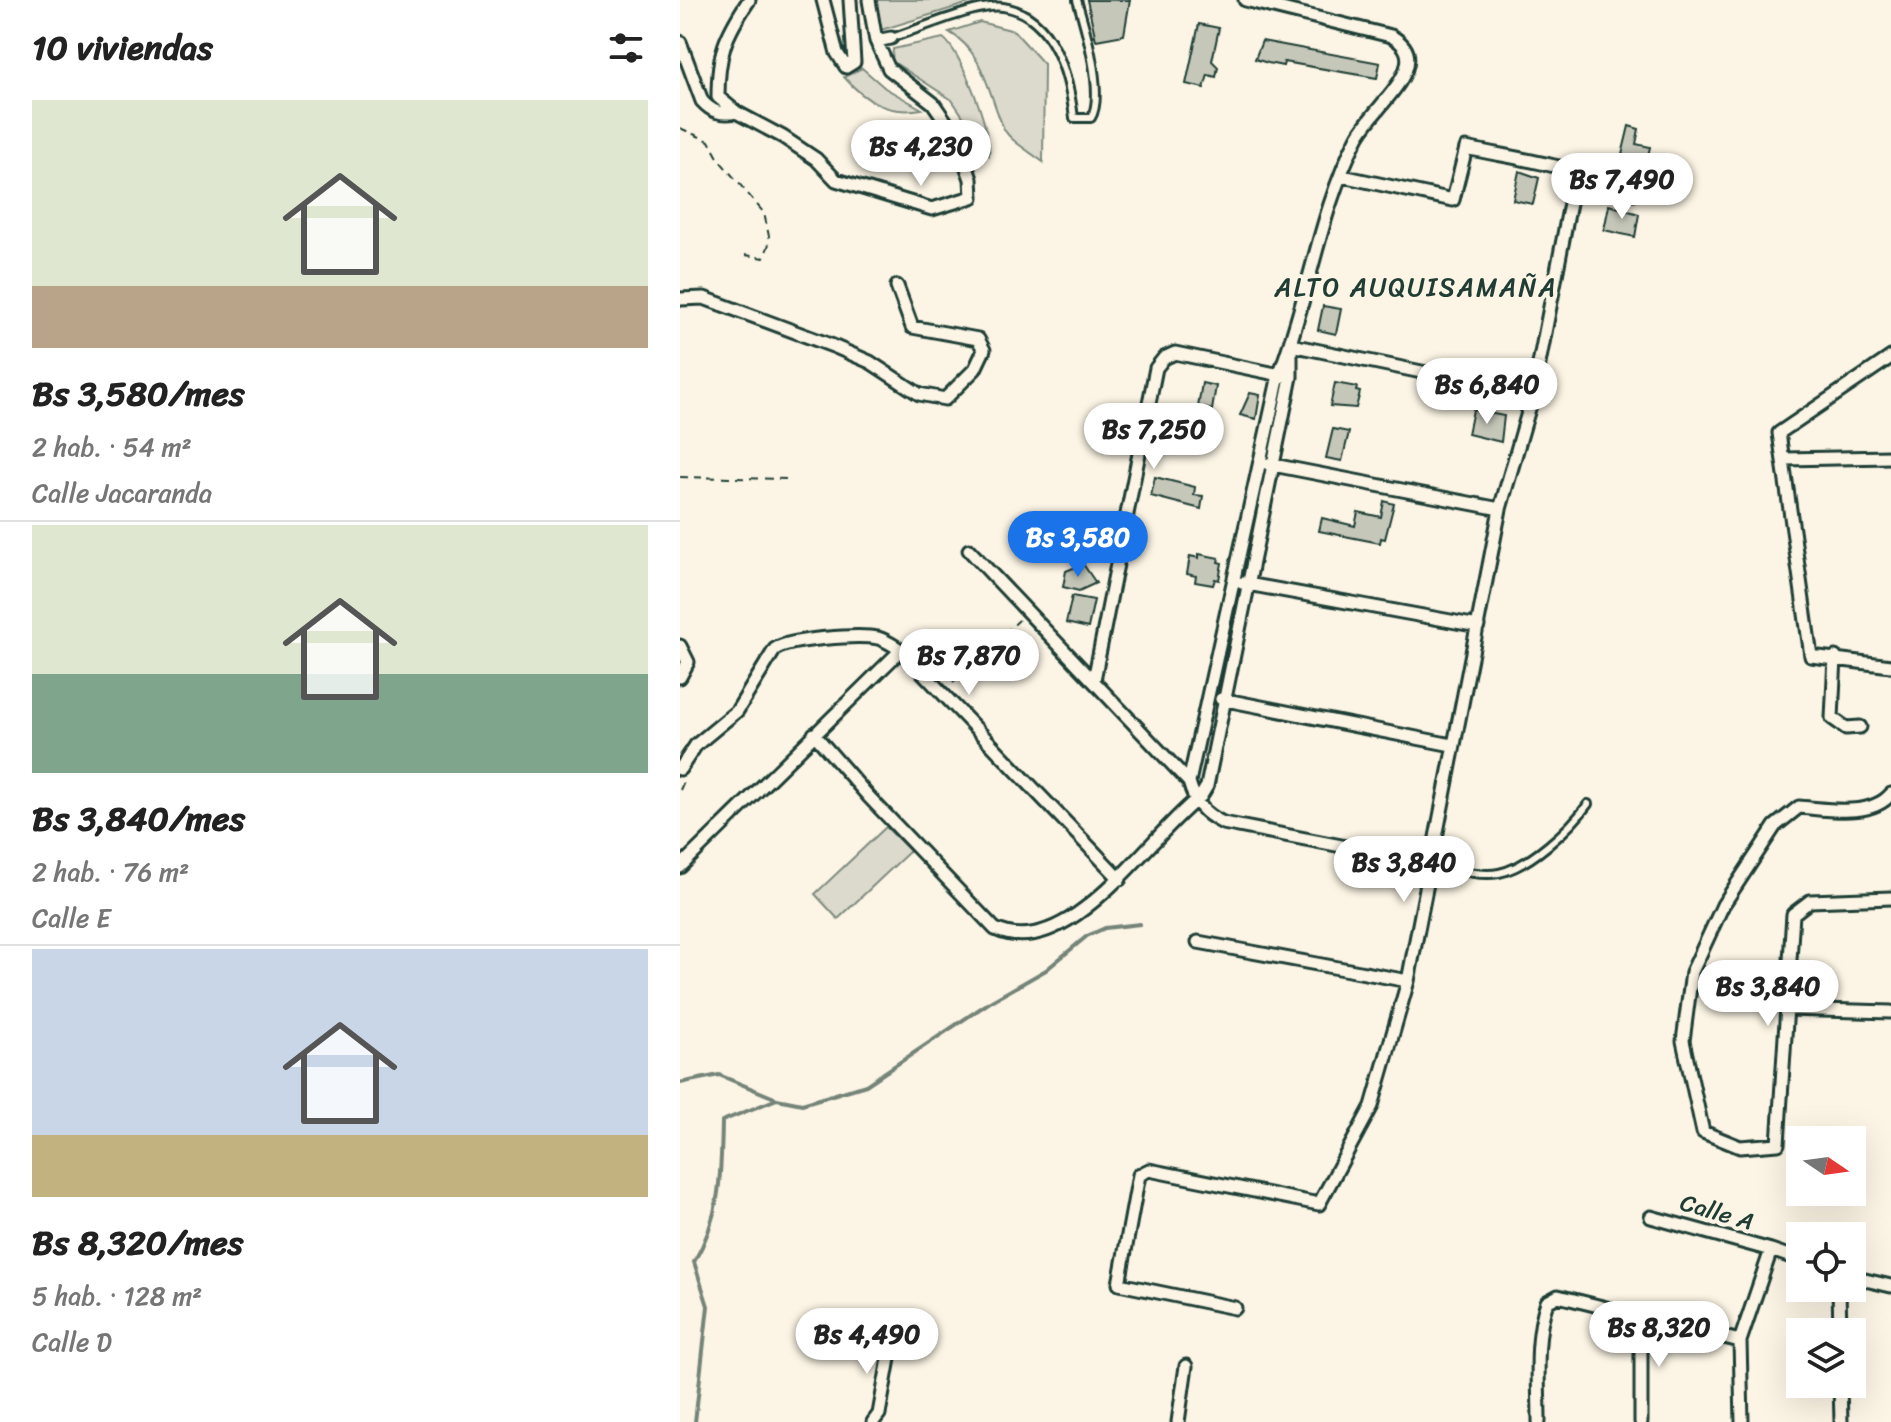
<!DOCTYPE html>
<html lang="es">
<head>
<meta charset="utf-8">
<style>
  :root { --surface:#fff; --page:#f6f6f6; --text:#222; --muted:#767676; --line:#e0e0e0; --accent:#1a73e8 }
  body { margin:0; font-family:Sriracha,sans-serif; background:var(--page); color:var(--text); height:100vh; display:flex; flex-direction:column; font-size:30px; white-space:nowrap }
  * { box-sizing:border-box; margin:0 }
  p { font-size:26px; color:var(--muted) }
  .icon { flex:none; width:44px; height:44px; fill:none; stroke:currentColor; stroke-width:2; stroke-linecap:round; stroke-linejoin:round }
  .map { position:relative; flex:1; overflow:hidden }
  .sheet { display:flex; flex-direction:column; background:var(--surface); width:680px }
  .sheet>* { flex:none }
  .needle { width:52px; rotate:103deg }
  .buttons { position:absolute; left:1106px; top:1126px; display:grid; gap:16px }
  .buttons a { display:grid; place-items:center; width:80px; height:80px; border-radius:0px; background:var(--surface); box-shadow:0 8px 32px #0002; font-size:40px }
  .price { position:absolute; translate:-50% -68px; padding:0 18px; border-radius:28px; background:#fff; color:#222; font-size:26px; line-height:52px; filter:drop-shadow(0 2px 4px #0008) }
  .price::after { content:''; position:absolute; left:50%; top:48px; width:24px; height:18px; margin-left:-12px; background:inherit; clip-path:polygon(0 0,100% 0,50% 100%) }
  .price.current { background:var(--accent); color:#fff }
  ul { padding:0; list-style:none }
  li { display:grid; align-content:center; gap:16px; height:424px; padding:0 32px }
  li+li { border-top:2px solid var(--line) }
  li span { display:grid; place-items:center; height:248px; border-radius:0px; color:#555 }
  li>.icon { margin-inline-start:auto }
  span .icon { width:144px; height:144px; fill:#fffc; stroke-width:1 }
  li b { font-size:34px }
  h2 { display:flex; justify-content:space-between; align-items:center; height:96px; padding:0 32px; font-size:34px }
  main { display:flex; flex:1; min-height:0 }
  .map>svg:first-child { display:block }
</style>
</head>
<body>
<main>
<section class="sheet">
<h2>10 viviendas<svg class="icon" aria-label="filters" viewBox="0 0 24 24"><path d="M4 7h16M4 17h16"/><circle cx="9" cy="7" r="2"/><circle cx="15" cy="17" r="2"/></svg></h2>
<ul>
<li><span style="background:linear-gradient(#dfe7d0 75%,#b9a48a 0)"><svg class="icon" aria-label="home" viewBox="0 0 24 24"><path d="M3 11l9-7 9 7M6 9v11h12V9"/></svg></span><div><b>Bs 3,580/mes</b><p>2 hab. · 54 m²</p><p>Calle Jacaranda</p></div></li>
<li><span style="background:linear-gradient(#dfe7d0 60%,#7fa58c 0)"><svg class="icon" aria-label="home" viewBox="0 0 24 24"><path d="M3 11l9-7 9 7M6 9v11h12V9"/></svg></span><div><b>Bs 3,840/mes</b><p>2 hab. · 76 m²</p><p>Calle E</p></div></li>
<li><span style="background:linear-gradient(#c9d6e8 75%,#c2b280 0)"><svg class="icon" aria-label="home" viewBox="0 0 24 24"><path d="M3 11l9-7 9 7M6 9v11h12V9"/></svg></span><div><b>Bs 8,320/mes</b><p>5 hab. · 128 m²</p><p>Calle D</p></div></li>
</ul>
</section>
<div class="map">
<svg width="1211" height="1422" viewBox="0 0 1211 1422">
  <rect width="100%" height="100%" fill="#fcf5e5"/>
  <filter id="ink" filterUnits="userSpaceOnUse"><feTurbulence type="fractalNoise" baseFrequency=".0125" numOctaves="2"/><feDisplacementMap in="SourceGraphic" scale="16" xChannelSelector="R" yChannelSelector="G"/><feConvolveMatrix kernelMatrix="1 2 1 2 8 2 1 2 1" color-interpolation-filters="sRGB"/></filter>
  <g filter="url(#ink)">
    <!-- green -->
    <path fill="#dcdacc" stroke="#7e8c80" stroke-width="2" d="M196 0H299L201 30Z
      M300 22 334 31 364 64 363 162C352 153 330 141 324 129 309 96 304 51 269 32Z
      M263 38C281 50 313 135 309 155L272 100 212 61 213 49Z
      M182 68 205 88 242 109C208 115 186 102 164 77Z
      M206 827 230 851 158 919 135 894Z"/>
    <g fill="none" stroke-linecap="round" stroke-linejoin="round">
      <!-- stream -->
      <path stroke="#758479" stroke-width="4" d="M0 1083 39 1075 97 1099 122 1104 186 1085 310 1002 366 970 407 936 425 928 460 924
        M15 1422 28 1306 14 1262C41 1215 41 1175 42 1121L97 1099"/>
    </g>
    <!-- building -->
    <path fill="#c5c7b9" stroke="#1f3d34" stroke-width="2" d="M407 0H450L444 35 416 40Z
      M519 24 539 28 532 61 538 67 536 77 528 75 524 88 506 84Z
      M582 41 700 63 697 78 604 62 603 66 588 63 575 59Z
      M949 126 959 129 956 144 970 147 966 165 963 164 962 169 950 166 951 161 941 159Z
      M839 171 859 178 853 204 833 200Z
      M929 205 959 214 955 237 924 230Z
      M643 306 661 309 656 334 638 330Z
      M522 383 536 386 532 410 518 407Z
      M655 383 677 387 676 391 680 392 676 408 650 406Z
      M570 393 580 395 576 419 560 415Z
      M793 410 824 416 821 442 788 434Z
      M653 429 669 432 662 461 646 458Z
      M475 477 515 487 514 495 523 496 521 509 471 496Z
      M704 501 714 504 705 539 701 538 700 543 639 531 642 518 675 526 678 512 701 517Z
      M519 554 539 558 538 562 542 563 539 580 535 579 533 585 515 582 516 576 507 574 510 556 519 558Z
      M403 564 416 583 399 591 383 587 386 571Z
      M392 596 414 600 408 628 386 623Z"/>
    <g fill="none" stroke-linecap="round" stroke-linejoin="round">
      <!-- lane casing -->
      <g stroke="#1f3d34" stroke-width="12">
        <path id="lane" d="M211 38C237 30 298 3 323 7 374 15 389 76 394 118H411C425 95 405 26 397 0
          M750 863C771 868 798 877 819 873 849 867 891 828 908 804"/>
      </g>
      <!-- street casing -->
      <g stroke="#1f3d34" stroke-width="17">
        <path id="street" d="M143 0 157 53 166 67 174 62 170 0
          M189 0 196 41 211 38
          M565 0 711 36C758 62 693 106 677 138 639 212 629 298 599 375L509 782C515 803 523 813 543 823L749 863
          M0 42 22 101C32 112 41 115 56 112L38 97C38 53 45 36 69 0
          M56 112 103 137 136 159 156 180 252 209 292 197 291 179 275 135 253 103 209 69 196 41
          M662 176 773 200 786 148C842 160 903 167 953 194
          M0 299 24 298 153 346 190 362 239 394 265 399 295 369 304 350 298 339 232 327 217 286
          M611 345 853 395
          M1211 357 1099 433 1131 656 1211 666
          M1104 459 1211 457
          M588 464 820 509
          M289 550 509 782
          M562 583 798 626
          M0 646 8 662 0 677
          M1155 657 1152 718 1166 728 1180 727
          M414 680 476 368 484 358 495 353 605 376
          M541 699 772 745
          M134 734 189 797 315 929C390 964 470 833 521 796L527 786 611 377V353
          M0 769 16 745 57 711 95 649C110 639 179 634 198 638 206 640 214 646 221 650L440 879
          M1211 794C1191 818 1146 809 1119 807L1095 826 1043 905 1012 972 1003 1041 1023 1132 1060 1147 1098 1144 1113 914 1130 901 1211 898
          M0 867 221 650
          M518 942 728 981
          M1107 1009 1211 1012
          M971 1217 1091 1250
          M1172 1277 1211 1286
          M1159 1288 1160 1332
          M555 1308 439 1284 459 1175 469 1170 639 1204 692 1106 728 981 820 509 853 395 896 172
          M961 1316V1422
          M1160 1384 1161 1422
          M193 1422 199 1414 212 1342
          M498 1422 506 1366
          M859 1422C859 1383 854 1339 867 1302L878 1296 1060 1341
          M1062 1422 1060 1341 1091 1250 1120 1260"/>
      </g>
      <!-- path -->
      <path stroke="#1f3d34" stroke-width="2" stroke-dasharray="8 6" stroke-linecap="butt" d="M0 128 29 141 40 161 84 213 90 241 84 258 65 255
        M0 477 106 479
        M273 682 339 620
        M0 790 4 781"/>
      <!-- lane -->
      <use href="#lane" stroke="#fcf5e5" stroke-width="6"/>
      <!-- street -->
      <use href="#street" stroke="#fcf5e5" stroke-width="11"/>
    </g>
  </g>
  <g text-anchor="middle" stroke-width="8" stroke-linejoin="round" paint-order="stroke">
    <!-- street labels -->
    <g font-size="24" fill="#1f3d34" stroke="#fcf5e5">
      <text transform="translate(1037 1212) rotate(16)" y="8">Calle A</text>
    </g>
    <!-- neighbourhood labels -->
    <g font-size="26" letter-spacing="2" fill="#1f3d34" stroke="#fcf5e5">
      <text x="736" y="296">ALTO AUQUISAMAÑA</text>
    </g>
  </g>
</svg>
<div class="buttons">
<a><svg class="needle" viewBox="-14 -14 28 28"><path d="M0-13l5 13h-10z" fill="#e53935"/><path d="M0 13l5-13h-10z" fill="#767676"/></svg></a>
<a><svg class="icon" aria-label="locate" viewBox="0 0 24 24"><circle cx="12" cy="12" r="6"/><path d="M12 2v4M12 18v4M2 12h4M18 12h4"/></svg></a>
<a><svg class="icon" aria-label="layers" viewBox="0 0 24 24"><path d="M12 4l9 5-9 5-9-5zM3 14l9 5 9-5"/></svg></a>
</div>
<b class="price" style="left:241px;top:188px">Bs 4,230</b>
<b class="price" style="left:942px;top:221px">Bs 7,490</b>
<b class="price" style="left:807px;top:426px">Bs 6,840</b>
<b class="price" style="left:474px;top:471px">Bs 7,250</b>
<b class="price current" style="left:398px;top:579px">Bs 3,580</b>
<b class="price" style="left:289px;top:697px">Bs 7,870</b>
<b class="price" style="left:724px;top:904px">Bs 3,840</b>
<b class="price" style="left:1088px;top:1028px">Bs 3,840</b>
<b class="price" style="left:979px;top:1369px">Bs 8,320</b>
<b class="price" style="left:187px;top:1376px">Bs 4,490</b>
</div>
</main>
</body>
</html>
